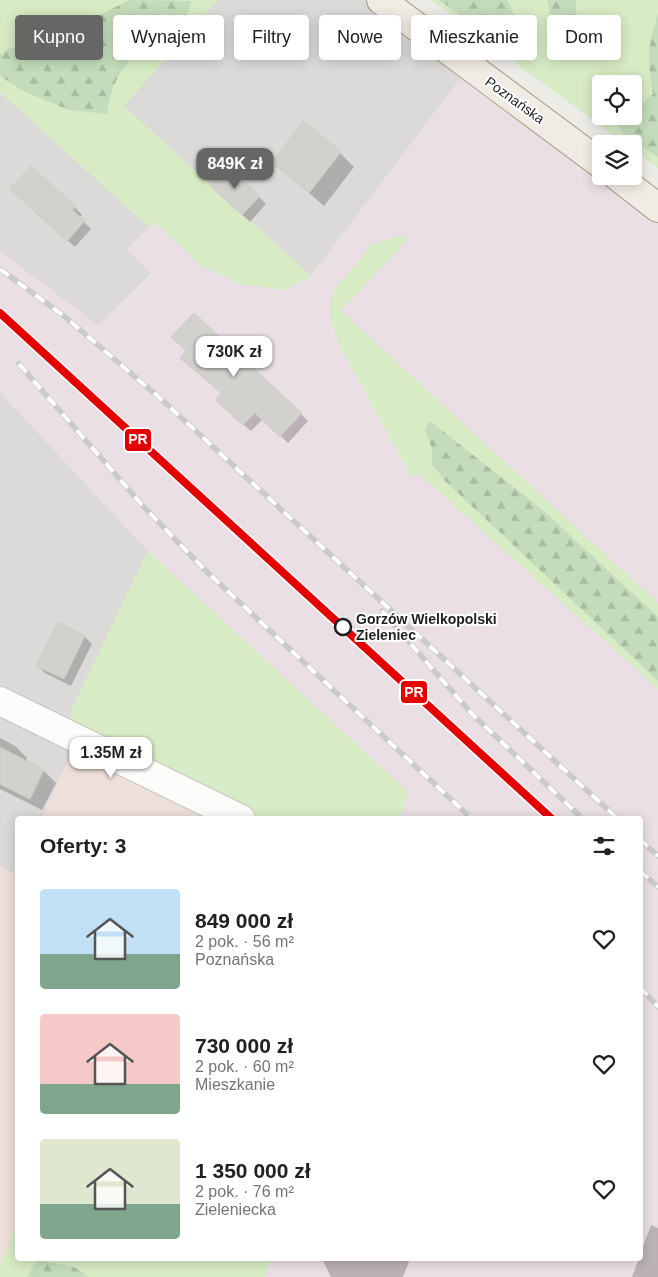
<!DOCTYPE html>
<html lang="pl">
<head>
<meta charset="utf-8">
<style>
  :root { --surface:#fff; --page:#f2f2f2; --text:#202124; --muted:#757577; --accent:#666664 }
  body { margin:0; font-family:Helvetica,sans-serif; background:var(--page); color:var(--text); height:100vh; display:flex; flex-direction:column; font-size:19px; white-space:nowrap }
  * { box-sizing:border-box; margin:0 }
  p { font-size:16px; color:var(--muted) }
  .icon { flex:none; width:28px; height:28px; fill:none; stroke:currentColor; stroke-width:2; stroke-linecap:round; stroke-linejoin:round }
  .map { position:relative; flex:1; overflow:hidden }
  .drawer { position:absolute; left:15px; top:816px; width:628px; height:445px; display:flex; flex-direction:column; background:var(--surface); border-radius:5px; box-shadow:0 2px 12px #0003 }
  .drawer>* { flex:none }
  .guide { position:absolute; left:15px; top:15px; width:629px; height:45px; display:flex; gap:10px }
  .tools { position:absolute; left:592px; top:75px; display:grid; gap:10px }
  .tools a { display:grid; place-items:center; width:50px; height:50px; border-radius:5px; background:var(--surface); box-shadow:0 2px 12px #0003; font-size:25px }
  .price { position:absolute; translate:-50% -42px; padding:0 11px; border-radius:10px; background:#fff; color:#222; font-size:16px; line-height:32px; filter:drop-shadow(0 1px 2px #0008) }
  .price::after { content:''; position:absolute; left:50%; top:30px; width:15px; height:11px; margin-left:-8px; background:inherit; clip-path:polygon(0 0,100% 0,50% 100%) }
  .price.selected { background:var(--accent); color:#fff }
  ul { padding:0; list-style:none }
  li { display:flex; align-items:center; gap:15px; height:125px; padding:0 25px }
  li span { display:grid; place-items:center; flex:none; width:140px; height:100px; border-radius:5px; color:#555 }
  li>.icon { margin-inline-start:auto }
  span .icon { width:60px; height:60px; fill:#fffc; stroke-width:1 }
  li b { font-size:21px }
  h2 { display:flex; justify-content:space-between; align-items:center; height:60px; padding:0 25px; font-size:21px }
  .pill { padding:0 18px; border-radius:5px; background:var(--surface); box-shadow:0 2px 12px #0003; font-size:18px; line-height:45px }
  .pill.selected { background:var(--accent); color:#fff }
  .map>svg:first-child { display:block }
</style>
</head>
<body>
<div class="map">
<svg width="658" height="1277" viewBox="0 0 658 1277">
  <defs>
    <pattern id="forest-firs" width="22" height="20" patternUnits="userSpaceOnUse" patternTransform="scale(1.25)"><rect width="22" height="20" fill="#c4dcbb"/><path d="M5 1l3.5 6h-7zM16 11l3.5 6h-7z" fill="#a8bca0"/></pattern>
  </defs>
  <rect width="100%" height="100%" fill="#ecebe6"/>
  <!-- residential -->
  <path fill="#dbdad8" d="M218 0H381L469 67 311 276 123 106Z
    M0 92 149 227 127 249 152 273 98 325 0 252Z
    M0 392 148 551 71 710 78 739 41 819H18L17 867 14 874 0 867Z"/>
  <!-- commercial -->
  <path fill="#efdfdb" d="M78 739 241 819H41Z
    M0 867 14 874 18 867V1259H270L265 1277H0Z"/>
  <!-- industrial -->
  <path fill="#eadfe5" d="M469 67 658 208V1277H265L270 1259H640V819H399L409 793 148 551 0 392V252L98 325 152 274 127 249 155 221 200 265 240 284 285 289 311 276Z"/>
  <!-- grass -->
  <path fill="#d7ebc4" fill-rule="evenodd" d="M0 0H218L124 106 311 276 285 290 240 284 200 265 155 222 149 227 0 92Z
    M431 0H658V168L634 150V144H625ZM601 84H634V116H601Z
    M400 236 408 239 341 311 658 603V689L418 473 412 478 339 345 331 321 329 306 333 292 372 244Z
    M148 551 409 793 399 819H241L69 734 71 710Z
    M17 1223 18 1259H270L265 1277H0V1266Z"/>
  <!-- forest -->
  <path fill="url(#forest-firs)" d="M130 0 192 1C189 8 186 21 180 26 173 31 163 34 156 39 127 56 110 82 107 114L69 110 25 92 0 76V55L8 49 62 33Z
    M439 0H507L515 16 527 28 520 38 492 37Z
    M547 0H576L577 29 566 35 553 27Z
    M658 14V157L630 139 608 116H634V98L641 104 653 94C647 59 647 48 658 14Z
    M430 421 545 512 658 617V681L445 481 432 464V449L425 429Z
    M37 1260 74 1267 89 1277H27Z"/>
  <!-- shadow -->
  <path fill="#0003" d="M340 153 354 167 324 206 273 162Z
    M228 167 266 204 250 222 219 193Z
    M19 197 75 207 82 215 79 217 91 229 75 247Z
    M224 407 301 414 308 421 288 443 263 419 251 431Z
    M58 624 85 637 92 644 71 686 45 673 38 666Z
    M0 738 15 746 27 758 25 762 44 771 56 783 42 810 0 789Z
    M651 1225 658 1228V1277H632Z
    M322 1259H410L403 1277H331Z"/>
  <!-- building -->
  <path fill="#d3d1cd" stroke="#cfccc7" d="M304 121 341 152 309 193 272 162Z
    M228 165 260 196 242 215 210 186Z
    M31 166 76 207 72 210 85 221 67 241 10 189Z
    M194 313 302 413 280 437 255 413 243 425 215 400 221 393 180 358 186 351 171 337Z
    M58 622 85 636 64 679 36 666Z
    M0 747 44 770 30 799 0 784Z"/>
  <g fill="none" stroke-linecap="round" stroke-linejoin="round">
    <!-- minor casing -->
    <g stroke="#c5c4c2" stroke-width="30">
      <path id="minor" d="M0 701 241 819"/>
    </g>
    <!-- major casing -->
    <g stroke="#a39a82" stroke-width="30">
      <path id="major" d="M381 0 601 164
        M617 176 658 208"/>
    </g>
    <!-- minor -->
    <use href="#minor" stroke="#fcfcfb" stroke-width="28"/>
    <!-- major -->
    <use href="#major" stroke="#f1ece3" stroke-width="28"/>
    <!-- rail casing -->
    <g stroke="#cacac9" stroke-width="5.5">
      <path id="rail" d="M0 269 64 316 161 399 618 819
        M19 364 143 506 205 570 472 819
        M382 611 472 714 583 819
        M640 839 658 856
        M640 871 658 887
        M640 987 658 1007"/>
    </g>
    <!-- rail -->
    <use href="#rail" stroke="#fff" stroke-width="4" stroke-dasharray="11" stroke-linecap="butt"/>
    <!-- rail-1 casing -->
    <g stroke="#fff" stroke-width="11">
      <path id="rail-1" d="M0 313 552 819"/>
    </g>
    <!-- rail-1 -->
    <use href="#rail-1" stroke="#e50000" stroke-width="8"/>
  </g>
  <!-- markers -->
  <circle fill="#fff" stroke="#1e1e1e" stroke-width="2.5" cx="343" cy="627" r="8"/>
  <g text-anchor="middle" stroke-width="4" stroke-linejoin="round" paint-order="stroke">
    <!-- street labels -->
    <g font-size="14" fill="#1e1e1e" stroke="#fff">
      <text transform="translate(515 100) rotate(36)" y="5">Poznańska</text>
    </g>
    <!-- stop labels -->
    <g font-size="14" font-weight="bold" fill="#1e1e1e" stroke="#fff" text-anchor="start">
      <text x="356" y="624">Gorzów Wielkopolski<tspan x="356" dy="16">Zieleniec</tspan></text>
    </g>
  </g>
  <g stroke="#fff" stroke-width="2">
    <rect x="124" y="428" width="28" height="24" rx="5" fill="#e50000"/>
    <rect x="400" y="680" width="28" height="24" rx="5" fill="#e50000"/>
  </g>
  <g font-size="14" text-anchor="middle" font-weight="bold" fill="#fff">
    <text x="138" y="444">PR</text>
    <text x="414" y="697">PR</text>
  </g>
</svg>
<div class="tools">
<a><svg class="icon" aria-label="locate" viewBox="0 0 24 24"><circle cx="12" cy="12" r="6"/><path d="M12 2v4M12 18v4M2 12h4M18 12h4"/></svg></a>
<a><svg class="icon" aria-label="layers" viewBox="0 0 24 24"><path d="M12 4l9 5-9 5-9-5zM3 14l9 5 9-5"/></svg></a>
</div>
<b class="price selected" style="left:235px;top:190px">849K zł</b>
<b class="price" style="left:234px;top:378px">730K zł</b>
<b class="price" style="left:111px;top:779px">1.35M zł</b>
<div class="guide">
<a class="pill selected">Kupno</a>
<a class="pill">Wynajem</a>
<a class="pill">Filtry</a>
<a class="pill">Nowe</a>
<a class="pill">Mieszkanie</a>
<a class="pill">Dom</a>
</div>
<section class="drawer">
<h2>Oferty: 3<svg class="icon" aria-label="filters" viewBox="0 0 24 24"><path d="M4 7h16M4 17h16"/><circle cx="9" cy="7" r="2"/><circle cx="15" cy="17" r="2"/></svg></h2>
<ul>
<li><span style="background:linear-gradient(#bfe0f5 65%,#7fa58c 0)"><svg class="icon" aria-label="home" viewBox="0 0 24 24"><path d="M3 11l9-7 9 7M6 9v11h12V9"/></svg></span><div><b>849 000 zł</b><p>2 pok. · 56 m²</p><p>Poznańska</p></div><svg class="icon" aria-label="heart" viewBox="0 0 24 24"><path d="M12 20l-8-8c-3-5 5-10 8-4 3-6 11-1 8 4z"/></svg></li>
<li><span style="background:linear-gradient(#f6c9c9 70%,#7fa58c 0)"><svg class="icon" aria-label="home" viewBox="0 0 24 24"><path d="M3 11l9-7 9 7M6 9v11h12V9"/></svg></span><div><b>730 000 zł</b><p>2 pok. · 60 m²</p><p>Mieszkanie</p></div><svg class="icon" aria-label="heart" viewBox="0 0 24 24"><path d="M12 20l-8-8c-3-5 5-10 8-4 3-6 11-1 8 4z"/></svg></li>
<li><span style="background:linear-gradient(#dfe7d0 65%,#7fa58c 0)"><svg class="icon" aria-label="home" viewBox="0 0 24 24"><path d="M3 11l9-7 9 7M6 9v11h12V9"/></svg></span><div><b>1 350 000 zł</b><p>2 pok. · 76 m²</p><p>Zieleniecka</p></div><svg class="icon" aria-label="heart" viewBox="0 0 24 24"><path d="M12 20l-8-8c-3-5 5-10 8-4 3-6 11-1 8 4z"/></svg></li>
</ul>
</section>
</div>
</body>
</html>
